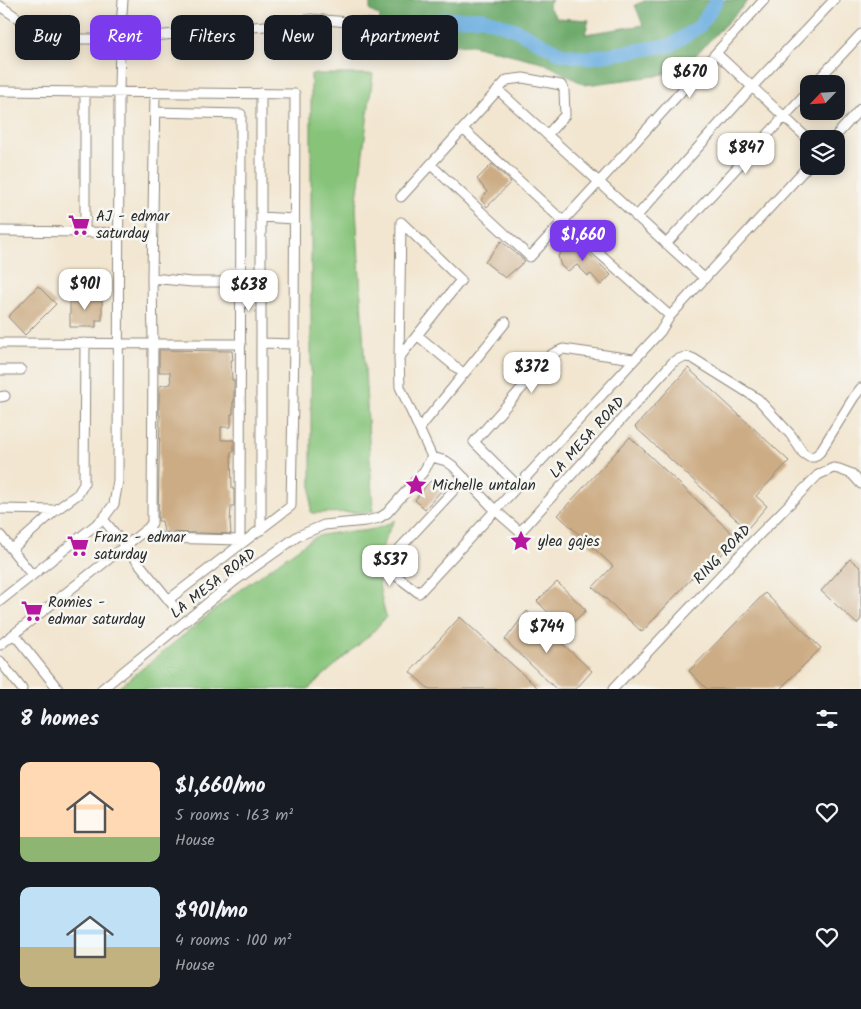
<!DOCTYPE html>
<html lang="en">
<head>
<meta charset="utf-8">
<style>
  :root { --surface:#171b24; --page:#242831; --text:#f1f3f6; --muted:#9ea1a6; --accent:#7c3aed }
  body { margin:0; font-family:Kalam,sans-serif; background:var(--page); color:var(--text); height:100vh; display:flex; flex-direction:column; font-size:19px; white-space:nowrap }
  * { box-sizing:border-box; margin:0 }
  p { font-size:16px; color:var(--muted) }
  .icon { flex:none; width:28px; height:28px; fill:none; stroke:currentColor; stroke-width:2; stroke-linecap:round; stroke-linejoin:round }
  .map { position:relative; height:689px; overflow:hidden }
  .sheet { display:flex; flex-direction:column; background:var(--surface); flex:1 }
  .sheet>* { flex:none }
  .banner { position:absolute; left:15px; top:15px; width:500px; height:45px; display:flex; gap:10px }
  .needle { width:32px; rotate:245deg }
  .tools { position:absolute; left:800px; top:75px; display:grid; gap:10px }
  .tools a { display:grid; place-items:center; width:45px; height:45px; border-radius:10px; background:var(--surface); box-shadow:0 2px 12px #0003; font-size:25px }
  .price { position:absolute; translate:-50% -42px; padding:0 11px; border-radius:10px; background:#fff; color:#222; font-size:16px; line-height:32px; filter:drop-shadow(0 1px 2px #0008) }
  .price::after { content:''; position:absolute; left:50%; top:30px; width:15px; height:11px; margin-left:-8px; background:inherit; clip-path:polygon(0 0,100% 0,50% 100%) }
  .price.selected { background:var(--accent); color:#fff }
  ul { padding:0; list-style:none }
  li { display:flex; align-items:center; gap:15px; height:125px; padding:0 20px }
  li span { display:grid; place-items:center; flex:none; width:140px; height:100px; border-radius:10px; color:#555 }
  li>.icon { margin-inline-start:auto }
  span .icon { width:60px; height:60px; fill:#fffc; stroke-width:1 }
  li b { font-size:21px }
  h2 { display:flex; justify-content:space-between; align-items:center; height:60px; padding:0 20px; font-size:21px }
  .chip { padding:0 18px; border-radius:10px; background:var(--surface); box-shadow:0 2px 12px #0003; font-size:18px; line-height:45px }
  .chip.selected { background:var(--accent); color:#fff }
  .map>svg:first-child { display:block }
</style>
</head>
<body>
<div class="map">
<svg width="861" height="689" viewBox="0 0 861 689">
  <rect width="100%" height="100%" fill="#f6f6f2"/>
  <filter id="ink" filterUnits="userSpaceOnUse"><feTurbulence type="fractalNoise" baseFrequency=".02" numOctaves="2"/><feDisplacementMap in="SourceGraphic" scale="10" xChannelSelector="R" yChannelSelector="G"/><feConvolveMatrix kernelMatrix="1 2 1 2 8 2 1 2 1" color-interpolation-filters="sRGB"/></filter>
  <filter id="wash" filterUnits="userSpaceOnUse"><feTurbulence type="fractalNoise" baseFrequency=".0096" numOctaves="4" result="noise"/><feDisplacementMap in="SourceGraphic" scale="20" xChannelSelector="R" yChannelSelector="G"/><feGaussianBlur stdDeviation="1.12" result="paint"/><feColorMatrix in="noise" values="0 0 0 0 0 0 0 0 0 0 0 0 0 0 0 0 0 1.4 0 .05"/><feComposite in="paint" operator="in"/></filter>
  <g filter="url(#wash)">
    <rect width="100%" height="100%" fill="#f2e6d0"/>
    <!-- green -->
    <path fill="#87c47a" stroke="#597852" d="M311 74H373L356 207 373 512 311 513Z
      M395 520C374 554 376 579 386 617L372 633 308 689H117L238 591 313 538C342 527 367 538 395 520Z"/>
    <!-- forest -->
    <path fill="#6daa6a" stroke="#4c6a4a" d="M370 0H552L548 6 557 18 589 20 585 34 643 25 635 5 647 0H749L684 67 656 76 585 85 542 62 472 45 403 44 378 36 380 16 370 11Z"/>
    <g fill="none" stroke-linecap="round" stroke-linejoin="round">
      <!-- river -->
      <path stroke="#6bade0" stroke-width="14" d="M394 29 407 28 447 19 482 18 514 29 562 54 588 58 671 45 700 26 717 0"/>
    </g>
    <g id="blocks">
      <!-- building -->
      <path fill="#ccac84" d="M492 164 511 182 487 207 481 200 487 192 477 179Z
        M575 240 611 275 601 285 591 274 588 276 577 265 568 271 561 266 558 256 563 250 572 249 569 244Z
        M501 241 525 261 505 278 485 262Z
        M38 286 56 304 25 335 8 317Z
        M93 294V300H102V320H96V327H70V295Z
        M159 350 232 351 233 360H231L232 380H234V402H233V414H231V427H221V440H234V452H231L232 489H234V506H231L230 522 231 534 164 532 162 521H158L160 415H159V386L171 384 170 372H159Z
        M688 368 789 461 756 496 767 506 747 529 635 427Z
        M630 437 737 538 706 571 702 567 642 632 593 587 613 566 558 515Z
        M430 481 441 491 425 509 415 500Z
        M850 559 861 568V619L857 624 821 591Z
        M557 582 586 610 565 630 537 601Z
        M765 593 821 648 780 689H707L689 671Z
        M527 611 592 671 576 689H556L505 640Z
        M460 617 539 689H429L410 672Z"/>
    </g>
  </g>
  <g filter="url(#ink)">
    <use href="#blocks" fill-opacity="0" stroke="#8e887e" stroke-width="1"/>
    <g fill="none" stroke-linecap="round" stroke-linejoin="round">
      <!-- minor casing -->
      <g stroke="#8e887e" stroke-width="11">
        <path id="minor" d="M0 6 22 21 49 34 71 39H120L288 24 310 19 376 24
          M716 53 809 140
          M814 84 861 34
          M0 91 295 94 294 344 291 506 168 600
          M85 91V232L120 233
          M463 129 563 221 670 316
          M833 139 861 108
          M431 165 530 257 599 182 498 90
          M401 197 507 80 523 78 561 85 564 90 565 115 547 135
          M261 217 294 219
          M636 217 752 87 834 0
          M0 231 85 232
          M666 244 809 90
          M152 278 192 282H242
          M704 278 599 182 764 0
          M417 335 464 374
          M0 343 241 344
          M261 343 294 344
          M399 358 461 280 401 222 399 358 400 387 432 457
          M0 370H21
          M0 397 5 396
          M419 429 506 322
          M465 478 387 562 390 571 419 593 660 332 670 316 809 165
          M517 485 474 442 552 354 563 349 633 359
          M0 509 56 510 12 549
          M56 510 78 494 84 484 85 343
          M103 519 176 609
          M148 528 161 538 240 540 241 114 155 112
          M261 530V93
          M0 535 32 575
          M0 601 103 519 114 504 118 481 119 91 120 39 123 0
          M14 634 58 689
          M0 645 148 528 152 523 153 344 152 278 155 92
          M0 661 22 689
          M102 689 236 580 298 536 324 525 366 521 379 518 387 513 424 471 432 457 446 461 453 466 495 510 520 532 673 362C680 358 686 355 694 359L758 399 791 435 803 453 809 457H814L820 452 854 397 861 388
          M613 689 751 543 818 475 833 468 839 469 852 474 861 484"/>
      </g>
      <!-- minor -->
      <use href="#minor" stroke="#fff" stroke-width="9"/>
    </g>
  </g>
  <!-- icons -->
  <defs>
    <g id="supermarket-bare" transform="scale(1.725)"><path d="M-6-5.5h2.5l.6 2H6L4.5 2H-2.5L-4.4-4H-6ZM-1.5 3.2a1.3 1.3 0 1 0 .1 0ZM3 3.2a1.3 1.3 0 1 0 .1 0Z" fill="#b5179e" stroke="#f6f6f2" stroke-width="2.5" paint-order="stroke"/></g>
    <g id="sight-bare" transform="scale(1.725)"><path d="M0-6L1.8-2.2L6-1.7L2.9 1.2L3.7 5.4L0 3.3L-3.7 5.4L-2.9 1.2L-6-1.7L-1.8-2.2Z" fill="#b5179e" stroke="#f6f6f2" stroke-width="2.5" paint-order="stroke"/></g>
  </defs>
  <g fill-rule="evenodd">
    <use href="#supermarket-bare" x="79" y="225"/>
    <use href="#sight-bare" x="416" y="485"/>
    <use href="#sight-bare" x="521" y="541"/>
    <use href="#supermarket-bare" x="78" y="546"/>
    <use href="#supermarket-bare" x="32" y="611"/>
  </g>
  <g text-anchor="middle" stroke-width="5" stroke-linejoin="round" paint-order="stroke">
    <!-- poi labels -->
    <g font-size="15" fill="#2b2b2b" stroke="#f6f6f2" text-anchor="start">
      <text x="96" y="221">AJ - edmar<tspan x="96" dy="17">saturday</tspan></text>
      <text x="432" y="490">Michelle untalan</text>
      <text x="94" y="542">Franz - edmar<tspan x="94" dy="17">saturday</tspan></text>
      <text x="538" y="546">ylea gajes</text>
      <text x="48" y="607">Romies -<tspan x="48" dy="17">edmar saturday</tspan></text>
    </g>
    <!-- street labels -->
    <g font-size="15" fill="#2b2b2b" stroke="#f6f6f2">
      <text transform="translate(587 437) rotate(-48)" y="5">LA MESA ROAD</text>
      <text transform="translate(722 554) rotate(-46)" y="5">RING ROAD</text>
      <text transform="translate(213 583) rotate(-38)" y="5">LA MESA ROAD</text>
    </g>
  </g>
</svg>
<div class="tools">
<a><svg class="needle" viewBox="-14 -14 28 28"><path d="M0-13l5 13h-10z" fill="#e53935"/><path d="M0 13l5-13h-10z" fill="#9ea1a6"/></svg></a>
<a><svg class="icon" aria-label="layers" viewBox="0 0 24 24"><path d="M12 4l9 5-9 5-9-5zM3 14l9 5 9-5"/></svg></a>
</div>
<b class="price" style="left:690px;top:99px">$670</b>
<b class="price" style="left:746px;top:175px">$847</b>
<b class="price selected" style="left:583px;top:262px">$1,660</b>
<b class="price" style="left:85px;top:311px">$901</b>
<b class="price" style="left:249px;top:312px">$638</b>
<b class="price" style="left:532px;top:394px">$372</b>
<b class="price" style="left:390px;top:587px">$537</b>
<b class="price" style="left:547px;top:654px">$744</b>
<div class="banner">
<a class="chip">Buy</a>
<a class="chip selected">Rent</a>
<a class="chip">Filters</a>
<a class="chip">New</a>
<a class="chip">Apartment</a>
</div>
</div>
<section class="sheet">
<h2>8 homes<svg class="icon" aria-label="filters" viewBox="0 0 24 24"><path d="M4 7h16M4 17h16"/><circle cx="9" cy="7" r="2"/><circle cx="15" cy="17" r="2"/></svg></h2>
<ul>
<li><span style="background:linear-gradient(#ffd9b3 75%,#8fb573 0)"><svg class="icon" aria-label="home" viewBox="0 0 24 24"><path d="M3 11l9-7 9 7M6 9v11h12V9"/></svg></span><div><b>$1,660/mo</b><p>5 rooms · 163 m²</p><p>House</p></div><svg class="icon" aria-label="heart" viewBox="0 0 24 24"><path d="M12 20l-8-8c-3-5 5-10 8-4 3-6 11-1 8 4z"/></svg></li>
<li><span style="background:linear-gradient(#bfe0f5 60%,#c2b280 0)"><svg class="icon" aria-label="home" viewBox="0 0 24 24"><path d="M3 11l9-7 9 7M6 9v11h12V9"/></svg></span><div><b>$901/mo</b><p>4 rooms · 100 m²</p><p>House</p></div><svg class="icon" aria-label="heart" viewBox="0 0 24 24"><path d="M12 20l-8-8c-3-5 5-10 8-4 3-6 11-1 8 4z"/></svg></li>
</ul>
</section>
</body>
</html>
